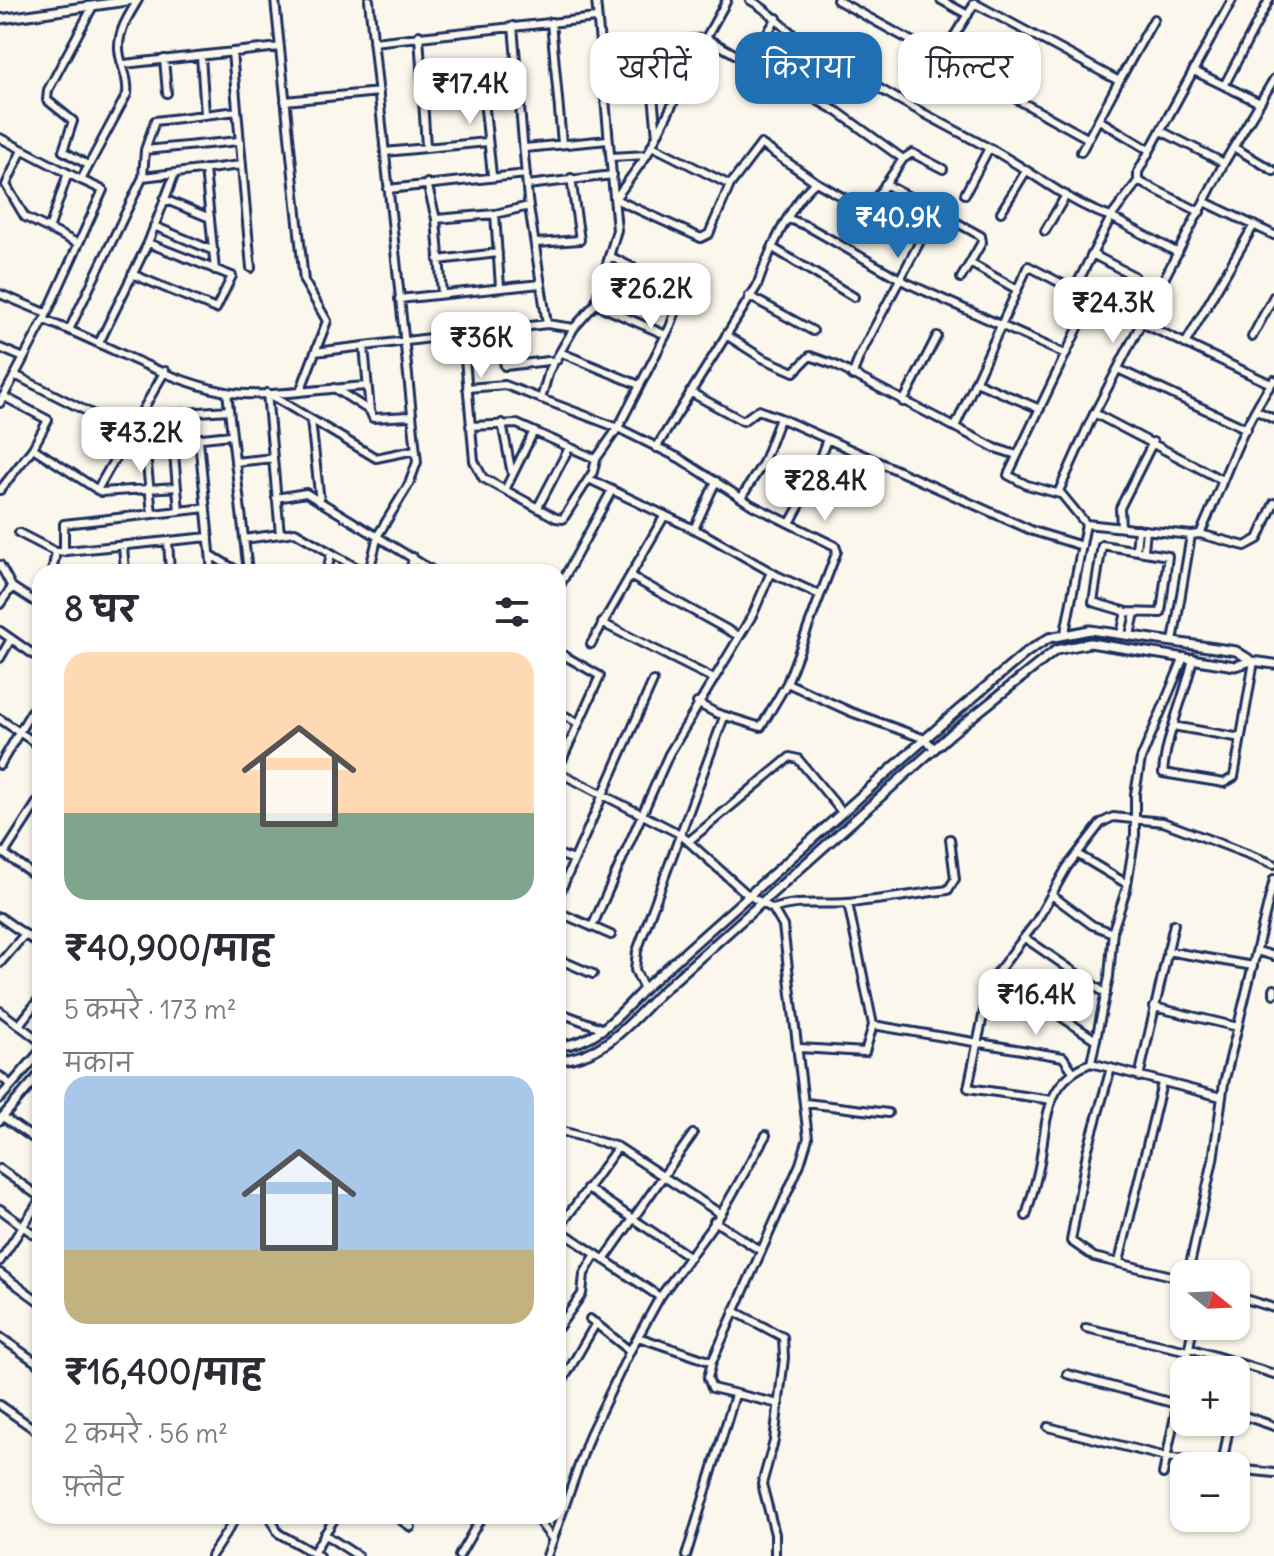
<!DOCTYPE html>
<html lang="hi">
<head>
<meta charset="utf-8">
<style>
  :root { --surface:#fff; --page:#f2f2f3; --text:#2b2b33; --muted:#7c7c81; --accent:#1f6fb2 }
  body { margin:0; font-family:Delius,"Playpen Sans Deva",sans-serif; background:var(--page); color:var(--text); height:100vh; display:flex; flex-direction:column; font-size:30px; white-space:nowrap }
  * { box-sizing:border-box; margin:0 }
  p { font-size:26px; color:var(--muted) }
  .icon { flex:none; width:44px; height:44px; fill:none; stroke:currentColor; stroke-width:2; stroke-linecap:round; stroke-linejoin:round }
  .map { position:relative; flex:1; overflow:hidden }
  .drawer { position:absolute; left:32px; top:564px; width:534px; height:960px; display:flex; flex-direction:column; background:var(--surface); border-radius:24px; box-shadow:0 2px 6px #0004 }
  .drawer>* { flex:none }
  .hud { position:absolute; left:590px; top:32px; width:564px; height:72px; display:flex; gap:16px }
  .needle { width:52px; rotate:108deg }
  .controls { position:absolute; left:1170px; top:1260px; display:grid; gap:16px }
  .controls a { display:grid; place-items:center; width:80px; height:80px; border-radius:16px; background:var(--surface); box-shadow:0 2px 6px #0004; font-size:40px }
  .price { position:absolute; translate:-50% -68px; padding:0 18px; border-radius:16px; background:#fff; color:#222; font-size:26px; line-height:52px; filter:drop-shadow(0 2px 4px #0008) }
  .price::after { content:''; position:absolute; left:50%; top:48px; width:24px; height:18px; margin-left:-12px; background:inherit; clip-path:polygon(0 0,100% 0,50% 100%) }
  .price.active { background:var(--accent); color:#fff }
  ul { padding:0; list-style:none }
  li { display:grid; align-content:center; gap:16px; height:424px; padding:0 32px }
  li span { display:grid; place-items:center; height:248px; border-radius:24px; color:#555 }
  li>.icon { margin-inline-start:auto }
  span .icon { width:144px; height:144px; fill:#fffc; stroke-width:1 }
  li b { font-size:34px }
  h2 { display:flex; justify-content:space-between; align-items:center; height:96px; padding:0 32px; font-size:34px }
  .pill { padding:0 28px; border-radius:24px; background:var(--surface); box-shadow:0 2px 6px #0004; font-size:28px; line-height:72px }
  .pill.active { background:var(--accent); color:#fff }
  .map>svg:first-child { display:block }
</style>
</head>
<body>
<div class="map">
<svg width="1274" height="1556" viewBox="0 0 1274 1556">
  <rect width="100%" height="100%" fill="#fbf7ec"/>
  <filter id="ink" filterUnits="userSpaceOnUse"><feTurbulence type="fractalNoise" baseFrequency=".0125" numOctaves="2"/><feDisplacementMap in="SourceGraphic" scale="16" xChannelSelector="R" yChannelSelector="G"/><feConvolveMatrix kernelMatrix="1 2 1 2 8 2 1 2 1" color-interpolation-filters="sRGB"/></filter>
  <g filter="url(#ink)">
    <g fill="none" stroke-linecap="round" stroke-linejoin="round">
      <!-- minor casing -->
      <g stroke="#1b2f5e" stroke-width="12">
        <path id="minor" d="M275 0 304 281 327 321 301 389
          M369 0 417 462 409 484 378 535 369 572
          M750 0C771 11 783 28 802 41 862 81 926 115 989 148 1031 170 1066 202 1111 217L1138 181
          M837 0 1087 138
          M941 0 968 15
          M974 3 1119 81 1081 152
          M551 22 562 143
          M513 26 528 200 547 324
          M419 35 426 147
          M373 42 596 18
          M648 44 657 136
          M599 48 706 38
          M232 52 251 268
          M201 56 205 114
          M941 57 975 3
          M164 59 167 93
          M749 61 777 18
          M124 64 280 47
          M1194 71 1260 103
          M481 72 492 175
          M422 78 515 69
          M1119 81 1154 19
          M1225 84 1269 0
          M285 101 379 92
          M1099 120 1149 150
          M1161 131 1224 163
          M0 138 81 180
          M652 146 730 185 761 144 816 182
          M525 148 608 140
          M1235 148 1274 171
          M22 150 6 185 25 217 49 229
          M145 150 239 141
          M385 152 487 142
          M647 155 615 199 701 238 709 234 730 185
          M611 157 647 155 706 38
          M903 159 912 153 943 169
          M88 165 63 151 73 121 47 100 48 90 93 6
          M205 169 215 270
          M68 173 49 229 77 243
          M143 177 241 165
          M427 183 436 219 442 293
          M885 184 936 211
          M527 185 613 175
          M388 189 526 174
          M965 194 989 148
          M164 199 210 218
          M1205 202 1274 235
          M1001 212 1026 171
          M1200 212 1138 181V172L1232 0
          M495 214 500 287
          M436 219 495 214 529 206
          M789 219 807 226 907 283 1065 354
          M154 226 214 251
          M1045 231 1066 195
          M537 243 580 240 571 178
          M773 248 854 297
          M1092 254 1134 276
          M438 260 498 253
          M132 274 216 309 232 276 148 243
          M961 278 970 263
          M0 294 46 313
          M749 296 813 331
          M399 299 540 284
          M595 304 666 335
          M44 320C104 342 163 380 226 392 263 399 327 388 367 386
          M1142 323 1271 384
          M69 330 143 177 145 150 155 121 237 111
          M496 331 505 366 557 360
          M726 335 762 358 794 372 810 356 835 365 995 448 1017 455
          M463 336 474 461 483 478 556 518 563 519 593 472 596 459 618 428 670 327 683 292 609 256
          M1252 337 1274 296
          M99 343 148 243 175 173
          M1185 344 1254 225
          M364 346 370 411
          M0 348 24 358
          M315 352 547 324 574 328
          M562 353 639 385
          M1118 369 1247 429
          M15 375 108 422 102 432 125 442 145 444 231 435
          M852 376 860 355 936 211 981 236 982 242 970 263 1016 289
          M976 382 1040 409
          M334 388 370 411 373 418 410 416
          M467 388 505 385 618 428 679 458 752 505 835 546 837 551 787 683 761 727 716 713 697 703
          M227 392 248 572
          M690 392 743 421 758 410 780 418 1033 531 1082 546
          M267 393 376 458 415 450
          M267 393 280 534
          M541 399 549 371 574 328 595 304 617 230 596 0
          M903 402 937 336
          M0 403 44 320 103 190 81 180 127 94C129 76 120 66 119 49 118 31 129 15 138 0
          M1255 410 1274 419
          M1094 413 1220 479
          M139 416 229 410
          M311 420 320 502
          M502 423 512 474
          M470 426 517 424 596 459
          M955 427 1028 266 1074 290
          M199 440 212 572
          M173 442 179 511
          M145 444 152 514
          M33 448 101 492 177 487
          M656 448 757 286C767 256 791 201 816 182L867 211 903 159 838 112 706 38 727 0
          M235 462 273 458
          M589 479 706 535 778 576 820 595
          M0 490 33 448 48 420 3 396
          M97 490 165 371
          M505 490 533 433
          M1060 494 1027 485 1008 475 1090 303V298L1074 290 1111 217 1178 253
          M276 498 306 493 435 572
          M741 498 763 463 780 418
          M538 507 569 448
          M790 523 807 492 827 439
          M1086 524 1191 535
          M1121 527 1120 508 1153 442
          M694 529 716 481
          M19 533 56 552
          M1200 534 1245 546 1258 539 1274 503
          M244 539 295 532 364 572
          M168 541 170 572
          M1102 545 1168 556 1161 613 1127 612 1093 602Z
          M123 546 125 572
          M1136 550 1138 529
          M1144 550 1146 530
          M64 552V524L206 508
          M211 555 239 572
          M0 565 12 587 40 605
          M52 572 56 552 209 537
          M327 572 331 553
          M410 572 413 557
          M630 576 737 635
          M558 589 612 490
          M0 604 12 587
          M602 623 712 678
          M0 631 40 659
          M1065 633 1086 524 1059 491 1090 422 1224 163 1274 79
          M1121 634 1126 612
          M1130 635 1135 613
          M1173 642 1191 535 1200 534C1224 483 1240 427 1274 380
          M591 644 665 515
          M558 652 600 676 558 769
          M0 658 11 639
          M1193 658C1185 697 1166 734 1163 773L1224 783 1234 777 1254 661
          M787 683 851 712 925 739 935 749
          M558 712 576 722
          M0 719 40 746
          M1173 726 1241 738
          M0 765 40 697
          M558 772 680 834 748 895 773 909 783 926 808 1138 800 1164 712 1362 638 1337
          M689 841 790 757 798 759 842 812
          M0 851 40 879
          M4 854 40 798
          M558 854 574 860
          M1077 854 1127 884
          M1053 896 1092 925 1113 933
          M558 897 653 681
          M773 909C797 900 821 905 847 903 881 900 915 894 948 890L955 879 950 839
          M558 912 611 935
          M0 917 40 945
          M592 927 669 754 753 614 771 572
          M1025 938 1106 994
          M1167 951 1253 966
          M1257 951 1274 956
          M558 959 593 974
          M0 963 25 934
          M997 974 1096 1040
          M644 989 635 970 637 951 724 717
          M1274 989V994
          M1154 1007 1238 1027
          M0 1011 40 1041
          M558 1012 604 1029
          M19 1025 40 998
          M873 1025 1063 1057 1072 1070
          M800 1048 865 1052 873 1025 848 903
          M1091 1063 1109 977 1113 930 1126 890 1135 835V794L1141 759 1184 657
          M1111 1068 1087 1152 1071 1241 1094 1257 1184 1279
          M0 1076 11 1085
          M1139 1077 1174 924
          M1052 1100 968 1088 990 982 1036 922 1067 867 1101 823 1113 817 1163 822 1274 864
          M806 1103 888 1113
          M3 1117 40 1143
          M558 1130 618 1147 721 1214
          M0 1169 40 1197
          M587 1188 690 1257
          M0 1209 40 1239
          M1026 1216C1031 1198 1037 1180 1040 1162 1047 1119 1045 1081 1091 1063L1221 1097
          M714 1221 761 1251
          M558 1229 660 1297
          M558 1229 618 1147
          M604 1260 693 1134
          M0 1261 40 1200
          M1119 1262 1162 1083
          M0 1273 40 1302
          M1188 1274 1213 1160 1224 1083 1274 879
          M1236 1296 1274 1308
          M734 1311 783 1337 784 1358 774 1441 762 1484 775 1534V1556
          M590 1319 630 1351
          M558 1328 582 1294 584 1274 596 1254
          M1086 1328 1188 1351
          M0 1337 40 1365
          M1189 1348 1274 1374
          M712 1362 708 1378 712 1388 779 1404
          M1185 1370 1193 1326
          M1067 1374 1176 1404
          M558 1389 596 1323
          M0 1405 37 1431 40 1427
          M1236 1413 1274 1426
          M1048 1427 1166 1457 1225 1466
          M1222 1465 1230 1422
          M1236 1469 1274 1473
          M1163 1474 1184 1372
          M270 1516 278 1533 313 1553
          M395 1516 411 1527
          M535 1516 553 1540
          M324 1534 358 1556
          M211 1556 232 1524
          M319 1556 313 1553 336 1516
          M459 1556 482 1516
          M547 1556 590 1434 630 1351 660 1297 721 1214 766 1135
          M686 1556 735 1395"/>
      </g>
      <!-- tertiary casing -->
      <g stroke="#1b2f5e" stroke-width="13">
        <path id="tertiary" d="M0 19 134 0
          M558 1046C598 1044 621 1012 648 985L942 724 1027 652 1049 638 1090 630 1236 651 1252 661 1274 664
          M558 1060C604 1057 628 1025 659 994L952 733 1056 650 1090 643 1235 666 1252 661
          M0 1098 40 1052
          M0 1120 40 1074"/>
      </g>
      <!-- minor -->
      <use href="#minor" stroke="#fbf7ec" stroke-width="6"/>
      <!-- tertiary -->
      <use href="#tertiary" stroke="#fbf7ec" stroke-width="7"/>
    </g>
  </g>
</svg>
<div class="controls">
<a><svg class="needle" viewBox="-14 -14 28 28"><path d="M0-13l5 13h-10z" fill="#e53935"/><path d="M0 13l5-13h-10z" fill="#7c7c81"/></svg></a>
<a>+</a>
<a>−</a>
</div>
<b class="price" style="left:470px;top:126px">₹17.4K</b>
<b class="price active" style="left:898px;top:260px">₹40.9K</b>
<b class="price" style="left:651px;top:331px">₹26.2K</b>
<b class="price" style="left:1113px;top:345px">₹24.3K</b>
<b class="price" style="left:481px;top:380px">₹36K</b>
<b class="price" style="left:141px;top:475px">₹43.2K</b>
<b class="price" style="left:825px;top:523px">₹28.4K</b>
<b class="price" style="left:1036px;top:1037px">₹16.4K</b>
<div class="hud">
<a class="pill">खरीदें</a>
<a class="pill active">किराया</a>
<a class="pill">फ़िल्टर</a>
</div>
<section class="drawer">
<h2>8 घर<svg class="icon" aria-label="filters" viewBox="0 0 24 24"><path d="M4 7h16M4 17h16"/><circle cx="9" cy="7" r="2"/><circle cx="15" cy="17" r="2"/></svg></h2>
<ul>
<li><span style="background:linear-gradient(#ffd9b3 65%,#7fa58c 0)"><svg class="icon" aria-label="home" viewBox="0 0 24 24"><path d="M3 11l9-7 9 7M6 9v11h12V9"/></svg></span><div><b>₹40,900/माह</b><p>5 कमरे · 173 m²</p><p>मकान</p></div></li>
<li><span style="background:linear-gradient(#a9c7e8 70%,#c2b280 0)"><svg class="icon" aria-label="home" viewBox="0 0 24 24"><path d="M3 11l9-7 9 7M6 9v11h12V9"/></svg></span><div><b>₹16,400/माह</b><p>2 कमरे · 56 m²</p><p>फ़्लैट</p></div></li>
</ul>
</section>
</div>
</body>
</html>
